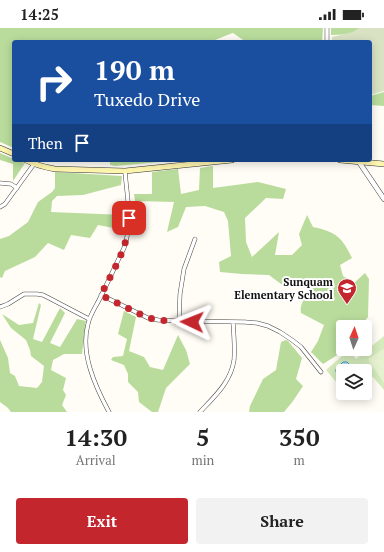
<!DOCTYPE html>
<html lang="en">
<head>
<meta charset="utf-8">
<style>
	body { margin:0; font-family:"PT Serif",serif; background:#f2f2f2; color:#222; height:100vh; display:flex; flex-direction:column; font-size:15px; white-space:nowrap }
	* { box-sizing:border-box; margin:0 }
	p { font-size:13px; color:#767676 }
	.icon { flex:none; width:22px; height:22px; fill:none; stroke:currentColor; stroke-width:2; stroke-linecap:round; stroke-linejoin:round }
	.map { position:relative; height:384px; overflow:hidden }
	.panel { display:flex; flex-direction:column; background:#fff; flex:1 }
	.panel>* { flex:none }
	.top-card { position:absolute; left:12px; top:12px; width:360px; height:122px; border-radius:4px; box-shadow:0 2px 10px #0003; background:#1a4fa0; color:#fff; overflow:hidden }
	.needle { width:26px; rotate:3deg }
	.tools { position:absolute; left:336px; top:292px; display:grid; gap:8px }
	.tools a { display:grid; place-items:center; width:36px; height:36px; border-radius:4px; background:#fff; box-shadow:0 2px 10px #0003; font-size:20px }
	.pin { position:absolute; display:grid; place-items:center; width:34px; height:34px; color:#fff; margin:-17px; border-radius:8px; box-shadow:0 2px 6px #0006 }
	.me { position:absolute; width:44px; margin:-22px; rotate:272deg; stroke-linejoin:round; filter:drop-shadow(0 0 3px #0008) }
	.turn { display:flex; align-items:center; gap:14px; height:84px; padding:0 16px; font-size:18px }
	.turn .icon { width:52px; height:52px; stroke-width:2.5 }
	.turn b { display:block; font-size:28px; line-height:34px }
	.then { display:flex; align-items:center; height:38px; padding:0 16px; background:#0003; gap:8px; font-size:15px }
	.eta { display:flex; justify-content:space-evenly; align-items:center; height:68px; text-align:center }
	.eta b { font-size:24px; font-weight:800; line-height:28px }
	.button { display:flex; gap:8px; margin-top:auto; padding:8px 16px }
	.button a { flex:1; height:46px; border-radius:4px; background:#c4262e; color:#fff; font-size:16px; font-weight:800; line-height:46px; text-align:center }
	.button a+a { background:#f2f2f2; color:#222 }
	.status { display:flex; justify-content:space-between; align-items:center; height:28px; padding:0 20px; background:#fff; direction:ltr }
	.status svg { height:11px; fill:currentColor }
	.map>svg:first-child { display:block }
	.green { fill:#d5ebbd }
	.forest { fill:#b9dc9c }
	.cemetery { fill:#d9e3c4 }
	.pitch { fill:#e6f2cf }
	.water { fill:#b9e0f7; stroke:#3f96cf }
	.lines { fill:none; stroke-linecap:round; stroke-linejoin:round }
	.minor-casing { stroke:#444; stroke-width:4.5 }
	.tertiary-casing { stroke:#444; stroke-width:5.5 }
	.secondary-casing { stroke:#333; stroke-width:6 }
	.minor { stroke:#fff; stroke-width:3.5 }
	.tertiary { stroke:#fff; stroke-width:4.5 }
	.secondary { stroke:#fff6b0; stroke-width:5 }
	.route { stroke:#c4262e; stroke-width:7; stroke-dasharray:0 12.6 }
	.labels { text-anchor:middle; stroke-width:4; stroke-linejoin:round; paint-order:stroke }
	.poi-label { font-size:11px; font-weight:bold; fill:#111; stroke:#fff; text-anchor:end }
</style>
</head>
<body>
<div class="status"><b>14:25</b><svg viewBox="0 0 49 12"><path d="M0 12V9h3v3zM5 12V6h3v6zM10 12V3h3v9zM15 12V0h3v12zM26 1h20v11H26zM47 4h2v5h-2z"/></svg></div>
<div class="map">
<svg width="384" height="384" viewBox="0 0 384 384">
	<rect width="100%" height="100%" fill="#fffdf5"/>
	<!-- green -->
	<path class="green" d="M384 308V362L373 349 365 355V343H343V362L326 342 349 322 356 331Z"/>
	<!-- forest -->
	<path class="forest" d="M0 0H323L322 14H246L233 5 230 6 210 14H14V120L0 114Z
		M331 0H364L354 6 331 7Z
		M384 64V78L370 77V68Z
		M0 125 14 131V132H17L25 135 13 153V136L0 132Z
		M110 132H173L171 133 115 138 110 137Z
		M213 138V160L258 154 286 161 283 171 266 170 245 190 246 214 252 229 279 204 275 227H292L302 217 299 206 307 187 313 199C319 200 326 202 332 205 342 210 347 220 352 230L340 237 343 248 354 255 365 245 369 251 368 289 360 299H343V321H345L342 324 323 336 311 324 318 313 324 297 301 285C299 276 306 269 311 261L299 259H290L281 256 269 247 242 246 220 244 219 234 231 228 228 193 224 184 205 178 186 179 178 199 167 204 174 174 135 173 134 166H152V144L178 141 181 166 199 162 200 140Z
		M55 144 122 148 121 157 83 167 57 168 52 173 51 184 124 187V202L98 197 90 210 71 207 64 222 48 215 35 229 5 243 2 250 0 249V211L9 208 28 194 38 174 52 164 55 160Z
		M39 275 41 277 33 311 42 314 60 280 65 285 50 315 60 319 77 291 86 293 82 326H64L53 332 51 342 66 350 63 362 66 367 62 377 67 384H11L8 380 0 374V312L8 330 10 345 15 348 19 358 37 360 42 354 44 338 31 328 30 322 26 312 11 300 2 286 19 297 33 295Z
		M124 283 136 289 129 323 144 329 150 339 163 342 178 307 186 322 190 336 166 360 158 384H152L139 374 138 364 128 354V346L124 337 111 332 113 329 123 328 127 311 118 306Z
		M286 312 288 313 302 330 296 351 303 358 293 373 284 384H249L250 378 263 351 276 342 281 314Z"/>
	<!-- cemetery -->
	<path class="cemetery" d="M359 0H384V63L370 67V14H332V9L353 4Z"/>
	<!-- pitch -->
	<path class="pitch" d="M383 321H384V355L368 331Z"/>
	<!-- water -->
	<path class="water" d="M343 334H347L356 343H343V354L336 344V341Z"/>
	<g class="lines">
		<defs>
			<path id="minor" d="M327 0V14
				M0 155 11 156 17 160
				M0 179 5 176 34 136
				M101 267 148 290 158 292 179 293 245 294 257 295 268 298 280 304 292 312 301 319 321 344
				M0 279 8 276 24 266H37L43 267 49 270 89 291
				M179 293 180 266 184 241 195 211
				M109 384C95 358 80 325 88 296 90 286 97 277 101 268 109 252 116 236 124 220 133 194 127 170 125 143
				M200 384C214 369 231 354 234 332 235 320 234 307 233 294"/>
			<path id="tertiary" d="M359 134 384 171"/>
			<path id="secondary" d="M0 120 14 126
				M26 132C35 137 44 139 55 141L125 143 232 132
				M340 132 384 136"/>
		</defs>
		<!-- minor casing -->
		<use href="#minor" class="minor-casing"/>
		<!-- tertiary casing -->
		<use href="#tertiary" class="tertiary-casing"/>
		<!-- secondary casing -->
		<use href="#secondary" class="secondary-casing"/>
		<!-- minor -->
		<use href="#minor" class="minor"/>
		<!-- tertiary -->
		<use href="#tertiary" class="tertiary"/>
		<!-- secondary -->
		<use href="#secondary" class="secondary"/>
	</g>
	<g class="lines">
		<!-- route -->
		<path class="route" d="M129 190C129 219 113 242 101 267L148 290 168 293 192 294"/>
	</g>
	<!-- icons -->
	<defs>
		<symbol id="school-pin" viewBox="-11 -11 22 30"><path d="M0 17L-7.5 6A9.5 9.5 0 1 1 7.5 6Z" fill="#c4262e" stroke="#fff"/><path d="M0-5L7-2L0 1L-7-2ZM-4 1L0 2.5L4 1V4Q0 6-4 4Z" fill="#fff"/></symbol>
	</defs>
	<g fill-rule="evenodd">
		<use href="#school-pin" x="336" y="249" width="22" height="30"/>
	</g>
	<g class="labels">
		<!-- poi labels -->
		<g class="poi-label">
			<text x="333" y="258">Sunquam<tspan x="333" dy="13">Elementary School</tspan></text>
		</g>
	</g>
</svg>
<div class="tools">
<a><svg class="needle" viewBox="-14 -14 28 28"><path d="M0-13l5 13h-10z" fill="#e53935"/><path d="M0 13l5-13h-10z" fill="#767676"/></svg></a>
<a><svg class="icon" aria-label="layers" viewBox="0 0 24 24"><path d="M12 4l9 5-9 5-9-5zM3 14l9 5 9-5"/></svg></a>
</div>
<div class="pin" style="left:129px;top:190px;background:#d93025"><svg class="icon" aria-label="arrive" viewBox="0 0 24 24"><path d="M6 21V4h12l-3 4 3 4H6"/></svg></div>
<svg class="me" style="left:192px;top:294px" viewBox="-20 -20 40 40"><path d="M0-17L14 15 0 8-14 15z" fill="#c4262e" stroke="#fff" stroke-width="4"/></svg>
<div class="top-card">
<div class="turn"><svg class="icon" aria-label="right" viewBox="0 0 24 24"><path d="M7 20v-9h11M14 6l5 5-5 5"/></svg><div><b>190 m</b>Tuxedo Drive</div></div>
<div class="then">Then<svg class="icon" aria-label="arrive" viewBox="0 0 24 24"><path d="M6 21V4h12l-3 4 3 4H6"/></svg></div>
</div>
</div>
<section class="panel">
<div class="eta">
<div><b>14:30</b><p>Arrival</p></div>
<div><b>5</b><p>min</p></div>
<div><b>350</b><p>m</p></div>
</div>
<div class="button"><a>Exit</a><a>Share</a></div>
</section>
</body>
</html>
